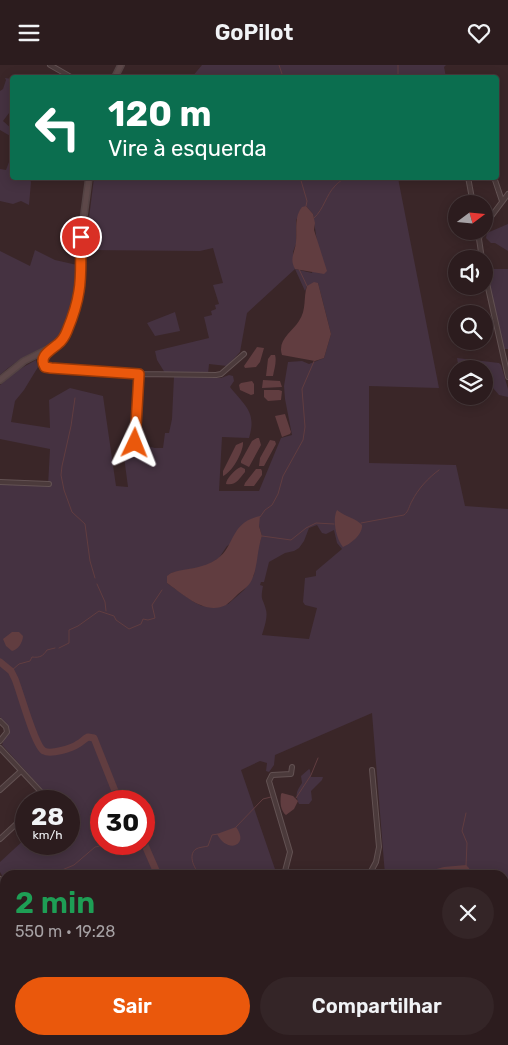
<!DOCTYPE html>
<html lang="pt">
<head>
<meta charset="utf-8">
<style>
	body { margin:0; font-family:Rubik,sans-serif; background:#342527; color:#f1f3f6; height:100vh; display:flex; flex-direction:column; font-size:19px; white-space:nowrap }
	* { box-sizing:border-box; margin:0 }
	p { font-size:16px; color:#a6a1a4 }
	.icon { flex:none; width:28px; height:28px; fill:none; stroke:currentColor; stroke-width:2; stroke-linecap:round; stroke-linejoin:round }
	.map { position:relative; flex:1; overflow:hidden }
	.drawer { position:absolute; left:0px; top:805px; width:509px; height:175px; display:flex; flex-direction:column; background:#2c1c1e; border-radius:15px 15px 0 0; box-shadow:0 2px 12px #0003,0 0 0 1px #483a3c }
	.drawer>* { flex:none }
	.top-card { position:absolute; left:10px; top:10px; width:489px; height:105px; border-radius:5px; box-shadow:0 2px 12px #0003,0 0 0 1px #483a3c; background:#0b6e4f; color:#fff; overflow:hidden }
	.needle { width:32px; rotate:74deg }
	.tools { position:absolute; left:448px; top:130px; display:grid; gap:10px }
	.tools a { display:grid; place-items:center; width:45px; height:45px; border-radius:50%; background:#2c1c1e; box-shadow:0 2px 12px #0003,0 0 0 1px #483a3c; font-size:25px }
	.speed { position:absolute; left:15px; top:725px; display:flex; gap:10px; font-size:25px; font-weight:700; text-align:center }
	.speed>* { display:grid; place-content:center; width:65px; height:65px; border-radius:50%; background:#2c1c1e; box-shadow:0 2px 12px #0003,0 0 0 1px #483a3c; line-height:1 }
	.speed small { font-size:12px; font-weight:400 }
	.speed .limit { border:8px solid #d22; background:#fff; color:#111 }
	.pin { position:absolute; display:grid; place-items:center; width:42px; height:42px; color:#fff; margin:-21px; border:2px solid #fff; border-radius:50%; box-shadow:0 1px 5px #0007 }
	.me { position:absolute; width:55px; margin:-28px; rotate:2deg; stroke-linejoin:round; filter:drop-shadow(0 0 4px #0008) }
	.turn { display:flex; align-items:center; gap:18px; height:105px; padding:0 15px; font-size:22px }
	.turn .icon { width:65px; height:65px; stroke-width:2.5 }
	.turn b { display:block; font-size:35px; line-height:42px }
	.round { display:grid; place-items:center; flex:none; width:52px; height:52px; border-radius:26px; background:#342527 }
	.headline { display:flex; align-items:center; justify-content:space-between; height:85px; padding:0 15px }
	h1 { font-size:30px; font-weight:600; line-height:38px; color:#1e9e55 }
	.cta { display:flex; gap:10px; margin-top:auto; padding:10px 15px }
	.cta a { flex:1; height:58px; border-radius:30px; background:#ea580c; color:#fff; font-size:20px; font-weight:600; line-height:58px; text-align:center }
	.cta a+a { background:#342527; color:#f1f3f6 }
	header { display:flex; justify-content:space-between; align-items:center; height:65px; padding:0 15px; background:#2c1c1e; font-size:22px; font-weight:600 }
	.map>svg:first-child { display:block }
	.green { fill:#453241; fill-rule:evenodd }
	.water { fill:#613d40 }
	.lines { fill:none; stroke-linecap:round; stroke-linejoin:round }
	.stream { stroke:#613d40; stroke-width:1 }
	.river { stroke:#613d40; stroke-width:7 }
	.minor-casing { stroke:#635253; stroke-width:6 }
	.secondary-casing { stroke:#544344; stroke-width:8 }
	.minor { stroke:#4b3a3b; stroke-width:4 }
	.secondary { stroke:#5d4849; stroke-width:5 }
	.route-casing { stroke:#983908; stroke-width:12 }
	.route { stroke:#ea580c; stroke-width:9 }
</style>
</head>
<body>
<header><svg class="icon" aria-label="menu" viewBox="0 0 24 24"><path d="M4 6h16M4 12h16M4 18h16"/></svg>GoPilot<svg class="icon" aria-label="heart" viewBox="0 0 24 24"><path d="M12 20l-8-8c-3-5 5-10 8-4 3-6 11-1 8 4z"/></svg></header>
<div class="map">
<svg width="508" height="980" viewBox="0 0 508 980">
	<rect width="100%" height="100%" fill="#3a2628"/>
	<!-- green -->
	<path class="green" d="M202 0H446L444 2 446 12H192Z
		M5 13 12 14V44L3 56 12 64V72L0 65V26L3 24 6 15Z
		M12 89V112L29 113 31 117 29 140 21 136 13 139 0 136V104L6 105Z
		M94 113H398L439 323 369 321V398L456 400 465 441 508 444V911L504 909V810H385L372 648 275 690 274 700 269 707 266 706 267 698 260 696 241 705 277 810H5V816L0 807V797L26 773V779H69V736H53L2 680C7 665 14 667 0 652V418L48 421 50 384 0 374V320L16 306 36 295 38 302 24 325 15 336 11 357 50 363 49 335 70 323 103 331 116 421 128 422 123 384 137 385 138 379 155 383H163L165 368H169L172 354 174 311 221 313 229 310 233 311 234 316 230 322C245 341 257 347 249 373L222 372 219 426H259L281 373 292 370 285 334 284 321 288 297 302 296 309 299 324 293 331 269 318 218 307 221 305 226 295 204 247 248 240 287 227 301 209 299 208 309 165 308 157 295 155 286 209 273 204 252 212 250 211 246 216 244 215 240 219 239 213 220 223 218 213 183 200 186 85 185ZM306 141 313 149 317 177 312 208 295 204 293 187 296 179V155ZM317 460 322 468 326 469 334 465 337 478 342 484 316 506V511L305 513 303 537 305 540 317 543 309 574 262 570C264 563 268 552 266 545 263 532 260 537 263 521L260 520 261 517H264L269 497 285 488 294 486 299 483 304 476 309 463ZM259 461 262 471 257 484 254 510 244 525 228 539 214 542 202 541 194 537 167 518 171 508 206 501 219 493 227 481ZM101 736H144V779H101Z
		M508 159V186L495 178H491L486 173 487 168Z
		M35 185 55 195 77 200C76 217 71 262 59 274 52 281 40 284 32 288 20 294 10 301 0 310V186L30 201Z
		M486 204H508V284H504Z
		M175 247 180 266 155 271 147 258Z
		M457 293 499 298 501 300 508 324V332L499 330 493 323 484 322V304H459Z
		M309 704 310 705 311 712H323L322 715 311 726 312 735 309 739H299C295 730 296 727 302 718L301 711Z
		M5 829V947L0 933V832Z
		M16 975H75L59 980H18Z
		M102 975H194L196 980H98L97 977Z
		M214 975H250L248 980H218V977H214Z
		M258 975H347L351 978 355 975H378L390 980H257Z"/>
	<!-- water -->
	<path class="water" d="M306 141 313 149 315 158 314 165 327 206 324 209 295 204C289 193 295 188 296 177 297 164 294 152 302 142Z
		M314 217 318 218 331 269 324 293 315 296 282 290C277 275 292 267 299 256 307 244 303 233 307 221Z
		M257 282 264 283 260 297 256 302 245 303 244 301Z
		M271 290H275C277 296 274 305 273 311H266L268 294Z
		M263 315 280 316 282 322 262 323Z
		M252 316 254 319V329L251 330 240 325 239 320 241 318Z
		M279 325 282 326 281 335 268 336 264 332V325Z
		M285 349 291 367 290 369 282 372 275 351Z
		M257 373H259L261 380 249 402 241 398V396L252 376Z
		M270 375 275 376 276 379 264 401H259L260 393Z
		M243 377C244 386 232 408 223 411V406L236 380Z
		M241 402 245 404V407C239 414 236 421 226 419 226 414 235 404 241 402Z
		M256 404H261L262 406V410L254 421H244L245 418Z
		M337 445C345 452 356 453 362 460 363 469 351 479 343 482 336 474 332 454 337 445Z
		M260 451 259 461 262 471C257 485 258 499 253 512 250 521 244 524 238 529 234 533 230 537 226 540 205 551 183 529 167 518V511L171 508C186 503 203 504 217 494 236 481 229 458 260 451Z
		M12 567H19L23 571C23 577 18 585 12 586L6 581 3 574Z
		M282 728 293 731 298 736 294 744 286 750C280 745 280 736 281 729Z
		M236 762C250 781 227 789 217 769Z
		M466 800 469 803 470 807 469 810H426L433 805 444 802Z"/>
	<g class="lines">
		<!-- stream -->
		<path class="stream" d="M279 0 283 12
			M398 12V0
			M300 112 307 136 306 141
			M314 153C324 144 326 130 335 121 338 117 341 117 344 112
			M299 204 307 221
			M75 333 71 361 62 401 61 410 64 425 72 447 85 459 90 496 95 513
			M260 452 265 445 272 440 278 429 283 411 303 375 305 362 302 324 315 294
			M361 458 404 450C409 446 409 441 412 436 418 424 428 413 439 405
			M262 471 291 475 306 463 316 458 334 459
			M97 519 105 537 106 546
			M59 583 69 578V565L78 561 99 546 114 551 116 555 129 564 141 559 143 554 148 555 155 553 152 540 162 525
			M11 606 19 599 30 596 32 592C40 593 43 591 47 585L55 583
			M296 733 311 710 318 693
			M236 762 263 734 271 732
			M466 801 467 778 462 766 466 748
			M50 810 74 800 95 782 110 779
			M201 810C195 806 187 790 196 784 199 782 205 782 208 781L212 770 218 769
			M213 810H216
			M0 851 5 849
			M504 870 508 871"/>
		<!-- river -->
		<path class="river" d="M0 597 11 606 15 614C20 626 35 682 44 686 51 690 72 683 78 679 82 677 84 674 88 672L94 673 119 736
			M144 778 158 810"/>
		<defs>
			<path id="minor" d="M50 0 71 12
				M468 112 473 139
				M494 112 502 136
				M484 161 508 129
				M481 166 479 174 482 194
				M484 205 508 312
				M50 284 42 297 45 302 48 303 139 309 216 310 221 309 244 289
				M135 378 139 309
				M0 417 49 419
				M0 656 6 662 7 667 0 676
				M0 683 42 728 44 732 41 736
				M0 725 21 706
				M0 774 26 750
				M284 810 290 787 269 716 272 710 291 709 292 702
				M369 810 376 797 379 782 372 705
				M0 814 5 822 4 825
				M504 820 508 818
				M70 980 87 975"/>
			<path id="secondary" d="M115 12 121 0
				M0 315 24 296 58 279 66 268 79 229 81 172 89 112"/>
		</defs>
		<!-- minor casing -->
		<use href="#minor" class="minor-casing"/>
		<!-- secondary casing -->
		<use href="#secondary" class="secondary-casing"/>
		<!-- minor -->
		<use href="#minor" class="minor"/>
		<!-- secondary -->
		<use href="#secondary" class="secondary"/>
	</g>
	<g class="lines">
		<defs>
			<path id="route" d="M81 172C80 190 82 208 79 226 77 240 72 254 67 266 65 271 62 276 58 279 51 285 38 291 45 302L51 303 139 309 135 378"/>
		</defs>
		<!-- route casing -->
		<use href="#route" class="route-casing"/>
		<!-- route -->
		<use href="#route" class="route"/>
	</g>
</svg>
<div class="tools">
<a><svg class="needle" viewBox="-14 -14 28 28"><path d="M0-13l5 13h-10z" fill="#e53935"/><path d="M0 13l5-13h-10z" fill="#a6a1a4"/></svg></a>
<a><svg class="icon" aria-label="sound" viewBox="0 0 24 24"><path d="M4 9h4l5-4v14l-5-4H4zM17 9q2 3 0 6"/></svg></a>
<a><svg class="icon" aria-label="search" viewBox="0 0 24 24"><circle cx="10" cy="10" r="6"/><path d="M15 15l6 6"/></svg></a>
<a><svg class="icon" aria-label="layers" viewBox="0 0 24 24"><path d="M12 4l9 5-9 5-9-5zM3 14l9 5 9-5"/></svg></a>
</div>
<div class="speed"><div>28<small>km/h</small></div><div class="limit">30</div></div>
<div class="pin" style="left:81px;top:172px;background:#d93025"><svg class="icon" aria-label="arrive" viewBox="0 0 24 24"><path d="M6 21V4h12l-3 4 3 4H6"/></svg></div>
<svg class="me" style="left:135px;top:378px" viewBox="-20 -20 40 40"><path d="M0-17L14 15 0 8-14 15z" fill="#ea580c" stroke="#fff" stroke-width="4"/></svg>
<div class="top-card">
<div class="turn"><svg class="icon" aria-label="left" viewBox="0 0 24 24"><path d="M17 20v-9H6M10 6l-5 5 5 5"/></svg><div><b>120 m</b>Vire à esquerda</div></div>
</div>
<section class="drawer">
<div class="headline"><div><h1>2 min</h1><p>550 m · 19:28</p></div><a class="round"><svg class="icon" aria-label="close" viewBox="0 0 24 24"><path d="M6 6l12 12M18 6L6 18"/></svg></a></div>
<div class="cta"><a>Sair</a><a>Compartilhar</a></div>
</section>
</div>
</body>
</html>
